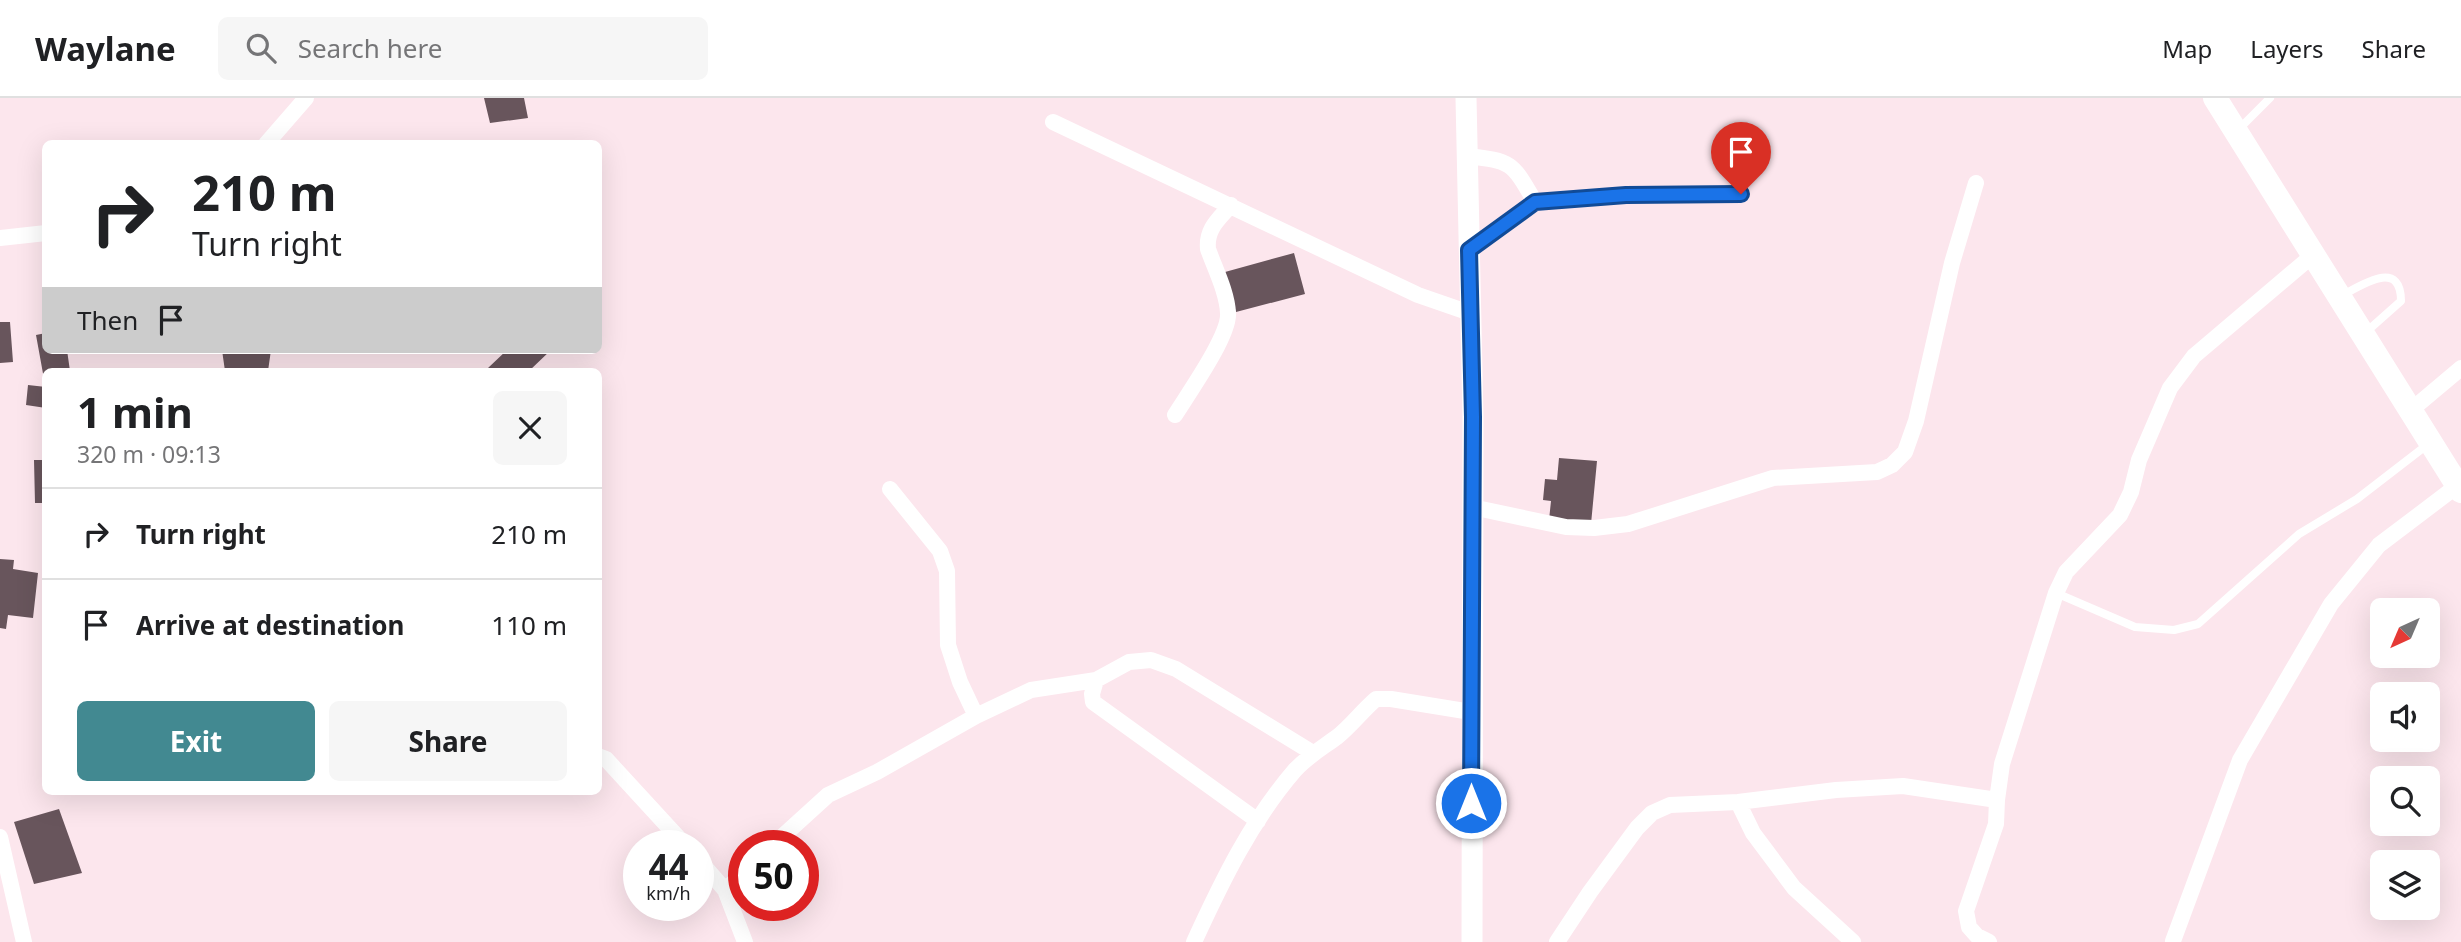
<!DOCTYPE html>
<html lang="en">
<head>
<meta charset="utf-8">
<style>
	body { margin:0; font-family:"Noto Sans",sans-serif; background:#f6f6f6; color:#202124; height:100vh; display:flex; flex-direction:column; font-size:26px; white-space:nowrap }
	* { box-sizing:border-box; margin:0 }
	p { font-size:23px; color:#757577 }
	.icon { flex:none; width:38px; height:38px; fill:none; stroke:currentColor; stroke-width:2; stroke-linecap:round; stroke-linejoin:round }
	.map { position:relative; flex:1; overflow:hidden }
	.sheet { position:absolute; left:42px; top:270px; width:560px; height:427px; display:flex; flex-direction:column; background:#fff; border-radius:10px; box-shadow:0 7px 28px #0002 }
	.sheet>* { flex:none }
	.hud { position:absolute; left:42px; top:42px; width:560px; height:214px; border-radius:10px; box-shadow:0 7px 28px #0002; background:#fff; color:#202124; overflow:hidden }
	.needle { width:46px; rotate:224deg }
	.tools { position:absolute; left:2370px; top:500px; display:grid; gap:14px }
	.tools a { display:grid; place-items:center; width:70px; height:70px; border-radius:10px; background:#fff; box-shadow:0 7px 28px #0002; font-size:35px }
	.speed { position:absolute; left:623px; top:732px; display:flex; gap:14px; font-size:35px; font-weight:700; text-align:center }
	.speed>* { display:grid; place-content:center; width:91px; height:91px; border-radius:50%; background:#fff; box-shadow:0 7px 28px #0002; line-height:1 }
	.speed small { font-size:18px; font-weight:400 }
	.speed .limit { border:10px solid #d22; background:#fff; color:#111 }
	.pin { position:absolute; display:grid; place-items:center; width:60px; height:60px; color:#fff; margin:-72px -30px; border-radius:50% 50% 50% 0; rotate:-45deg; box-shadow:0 0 7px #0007 }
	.pin .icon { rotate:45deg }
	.me { position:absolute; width:77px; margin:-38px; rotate:0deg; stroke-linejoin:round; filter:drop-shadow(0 0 5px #0008) }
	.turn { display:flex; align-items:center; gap:24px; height:147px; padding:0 35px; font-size:32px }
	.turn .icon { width:91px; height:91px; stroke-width:2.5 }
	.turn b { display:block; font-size:49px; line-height:60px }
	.then { display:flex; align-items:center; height:66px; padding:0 35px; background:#0003; gap:14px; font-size:26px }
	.round { display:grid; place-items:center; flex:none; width:74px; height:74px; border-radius:10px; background:#f6f6f6 }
	.headline { display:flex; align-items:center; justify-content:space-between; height:119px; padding:0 35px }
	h1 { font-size:42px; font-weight:700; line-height:52px }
	.cta { display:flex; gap:14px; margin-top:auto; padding:14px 35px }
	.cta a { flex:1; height:80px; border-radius:10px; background:#428991; color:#fff; font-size:28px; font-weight:700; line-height:80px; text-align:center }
	.cta a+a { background:#f6f6f6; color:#202124 }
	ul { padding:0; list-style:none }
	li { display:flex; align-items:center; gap:21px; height:91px; padding:0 35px; border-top:2px solid #e0e0e0 }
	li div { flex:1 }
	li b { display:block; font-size:26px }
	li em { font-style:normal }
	header { display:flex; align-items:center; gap:42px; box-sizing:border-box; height:98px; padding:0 35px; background:#fff; border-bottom:2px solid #e0e0e0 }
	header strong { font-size:33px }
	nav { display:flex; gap:38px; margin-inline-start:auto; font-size:24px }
	.search { width:490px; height:63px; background:#f6f6f6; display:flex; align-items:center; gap:18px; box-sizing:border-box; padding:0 24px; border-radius:10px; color:#757577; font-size:26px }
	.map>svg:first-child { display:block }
	.building { fill:#68555c }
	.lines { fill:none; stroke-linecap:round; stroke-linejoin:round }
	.lane { stroke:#fff; stroke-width:8 }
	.street { stroke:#fff; stroke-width:16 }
	.secondary { stroke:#fff; stroke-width:21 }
	.primary { stroke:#fff; stroke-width:24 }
	.route-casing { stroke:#114b97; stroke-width:18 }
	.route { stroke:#1a73e8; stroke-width:12 }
</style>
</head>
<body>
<header>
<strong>Waylane</strong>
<div class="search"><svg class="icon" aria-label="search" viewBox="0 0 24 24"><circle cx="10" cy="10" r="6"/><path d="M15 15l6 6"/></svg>Search here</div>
<nav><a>Map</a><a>Layers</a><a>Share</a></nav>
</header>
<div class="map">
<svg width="2461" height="844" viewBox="0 0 2461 844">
	<rect width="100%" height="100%" fill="#fce6ed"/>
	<!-- building -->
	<path class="building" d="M484 0H524L528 20 490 25Z
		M1294 155 1305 196 1236 214 1225 174Z
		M0 224H10L13 264 0 265Z
		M46 235V252H67L70 273H46L44 281 36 237Z
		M222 252H271L268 273H225Z
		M507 252H551L529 273H491L488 270Z
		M28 287 46 289V310L26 307Z
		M1559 360 1597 363 1591 426 1549 422 1551 403 1543 402 1545 381 1557 382Z
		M34 362H46V405H35Z
		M0 461 14 462 13 471 38 475 33 520 8 517 6 531 0 530Z
		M59 711 82 775 34 786 14 724Z"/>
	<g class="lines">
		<!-- lane -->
		<path class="lane" d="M2238 32 2270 0
			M2343 197C2363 186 2401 161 2401 203L2365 235
			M2056 495 2135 529 2174 532 2198 526 2299 436 2357 401 2427 347"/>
		<!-- street -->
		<path class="street" d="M1053 24 1418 197 1470 215
			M266 46 306 0
			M1467 58C1512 63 1512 64 1535 104
			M0 140 46 135
			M1469 152 1535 104 1626 97 1741 96
			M2410 313 2461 270
			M1175 317C1188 296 1230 237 1228 215 1227 194 1215 171 1208 151 1206 131 1218 122 1231 107
			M890 391 940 453 947 473 948 547 960 584 976 618
			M1472 409 1566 429 1594 430 1628 426 1773 380 1877 374 1892 367 1905 354 1916 323 1952 165 1976 85
			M1096 582 1092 596 1093 604 1258 723
			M598 658 606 661 685 747
			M1738 704 1753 735 1794 790 1853 844
			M0 739 24 844
			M773 747 828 697 877 674 976 618 1031 592 1096 582 1129 564 1151 562 1176 571 1313 655
			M698 761 725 792 745 844
			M725 792 744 775
			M2173 843 2240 662 2331 506 2379 447 2457 388
			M1194 844C1222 783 1251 723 1295 672 1308 658 1322 650 1337 639 1351 628 1362 613 1376 601H1391L1471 614
			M1557 844 1590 794 1637 730 1652 715 1670 707 1738 704 1836 692 1903 688 1997 702
			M1989 844 1977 838 1969 829 1966 813 1996 726 1997 702 2002 666 2056 495 2066 474 2120 417 2131 394 2139 362 2170 290 2194 258 2312 158"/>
		<!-- secondary -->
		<path class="secondary" d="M1466 0 1473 319 1472 844"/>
		<!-- primary -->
		<path class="primary" d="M2215 0 2461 393"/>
	</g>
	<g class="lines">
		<defs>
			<path id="route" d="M1471 705 1473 319 1469 152 1535 104 1626 97 1741 96"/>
		</defs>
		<!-- route casing -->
		<use href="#route" class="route-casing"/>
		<!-- route -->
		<use href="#route" class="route"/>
	</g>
</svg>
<div class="tools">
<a><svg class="needle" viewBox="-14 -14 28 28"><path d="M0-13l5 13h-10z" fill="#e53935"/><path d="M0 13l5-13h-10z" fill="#757577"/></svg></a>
<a><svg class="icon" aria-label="sound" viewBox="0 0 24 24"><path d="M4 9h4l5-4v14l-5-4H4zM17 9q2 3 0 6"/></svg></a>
<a><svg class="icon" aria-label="search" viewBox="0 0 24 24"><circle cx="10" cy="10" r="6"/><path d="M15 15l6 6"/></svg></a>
<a><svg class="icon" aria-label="layers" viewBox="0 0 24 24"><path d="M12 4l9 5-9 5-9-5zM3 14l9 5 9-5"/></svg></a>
</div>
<div class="speed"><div>44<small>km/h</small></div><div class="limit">50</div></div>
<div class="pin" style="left:1741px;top:96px;background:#d93025"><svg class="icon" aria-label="arrive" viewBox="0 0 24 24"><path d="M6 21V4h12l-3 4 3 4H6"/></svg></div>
<svg class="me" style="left:1471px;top:705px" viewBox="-20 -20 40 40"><circle r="17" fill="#1a73e8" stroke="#fff" stroke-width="3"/><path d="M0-11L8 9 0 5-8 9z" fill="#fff"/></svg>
<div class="hud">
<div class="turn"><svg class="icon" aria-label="right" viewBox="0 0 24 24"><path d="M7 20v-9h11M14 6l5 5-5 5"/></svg><div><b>210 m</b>Turn right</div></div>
<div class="then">Then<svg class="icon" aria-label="arrive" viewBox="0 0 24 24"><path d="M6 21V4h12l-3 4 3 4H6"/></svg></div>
</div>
<section class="sheet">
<div class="headline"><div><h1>1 min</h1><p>320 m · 09:13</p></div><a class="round"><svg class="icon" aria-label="close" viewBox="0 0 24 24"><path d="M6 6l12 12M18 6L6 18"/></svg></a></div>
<ul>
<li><svg class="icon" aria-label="right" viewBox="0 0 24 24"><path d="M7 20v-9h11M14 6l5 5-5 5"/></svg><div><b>Turn right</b></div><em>210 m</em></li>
<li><svg class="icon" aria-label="arrive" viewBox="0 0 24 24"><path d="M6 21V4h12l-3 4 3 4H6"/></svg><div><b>Arrive at destination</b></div><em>110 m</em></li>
</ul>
<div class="cta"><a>Exit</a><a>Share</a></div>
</section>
</div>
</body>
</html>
